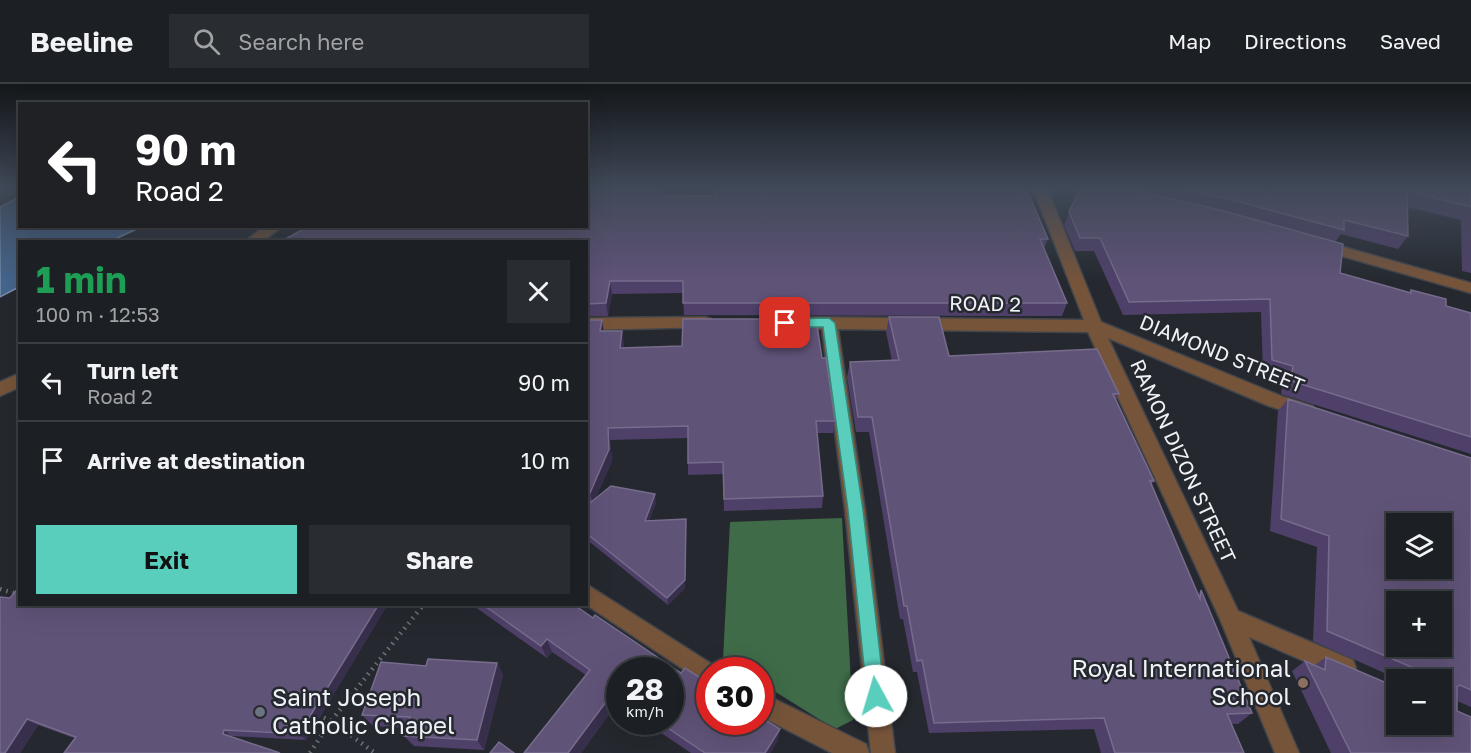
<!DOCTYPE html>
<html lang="en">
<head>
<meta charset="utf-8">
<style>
	body { margin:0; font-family:"Golos Text",sans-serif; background:#292c30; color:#f1f3f6; height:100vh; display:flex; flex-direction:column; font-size:22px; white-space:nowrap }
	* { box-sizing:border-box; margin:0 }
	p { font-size:20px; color:#a0a2a6 }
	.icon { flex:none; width:33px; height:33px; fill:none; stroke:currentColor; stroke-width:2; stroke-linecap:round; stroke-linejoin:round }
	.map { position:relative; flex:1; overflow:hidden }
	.panel { position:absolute; left:18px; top:156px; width:570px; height:366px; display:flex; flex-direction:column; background:#1c1f23; border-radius:0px; box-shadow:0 6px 24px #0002,0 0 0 2px #3a3d41 }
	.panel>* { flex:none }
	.guide { position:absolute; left:18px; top:18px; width:570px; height:126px; border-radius:0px; box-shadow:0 6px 24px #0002,0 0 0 2px #3a3d41; background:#202124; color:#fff; overflow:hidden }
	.controls { position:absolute; left:1386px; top:429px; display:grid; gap:12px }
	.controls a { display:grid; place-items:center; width:66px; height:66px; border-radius:0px; background:#1c1f23; box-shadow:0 6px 24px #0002,0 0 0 2px #3a3d41; font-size:30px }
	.speed { position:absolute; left:606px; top:573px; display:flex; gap:12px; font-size:30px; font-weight:700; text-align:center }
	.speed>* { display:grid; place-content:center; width:78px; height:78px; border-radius:50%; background:#1c1f23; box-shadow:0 6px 24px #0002,0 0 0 2px #3a3d41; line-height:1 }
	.speed small { font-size:15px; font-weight:400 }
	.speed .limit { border:9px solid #d22; background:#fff; color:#111 }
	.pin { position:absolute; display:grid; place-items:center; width:51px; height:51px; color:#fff; margin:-26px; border-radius:12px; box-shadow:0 3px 9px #0006 }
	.me { position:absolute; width:66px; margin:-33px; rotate:354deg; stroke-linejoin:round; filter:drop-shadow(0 0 4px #0008) }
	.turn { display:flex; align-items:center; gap:21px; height:126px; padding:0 18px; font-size:27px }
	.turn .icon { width:78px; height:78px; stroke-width:2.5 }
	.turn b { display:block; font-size:42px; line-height:51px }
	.round { display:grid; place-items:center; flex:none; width:63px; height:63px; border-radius:0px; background:#292c30 }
	.summary { display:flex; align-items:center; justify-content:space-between; height:102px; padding:0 18px }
	h1 { font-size:36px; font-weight:700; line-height:45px; color:#1e9e55 }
	.button { display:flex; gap:12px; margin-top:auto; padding:12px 18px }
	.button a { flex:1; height:69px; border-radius:0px; background:#5acebc; color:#111; font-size:24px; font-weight:700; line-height:69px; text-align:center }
	.button a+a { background:#292c30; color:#f1f3f6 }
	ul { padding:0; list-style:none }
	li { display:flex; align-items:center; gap:18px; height:78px; padding:0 18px; border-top:2px solid #3a3d41 }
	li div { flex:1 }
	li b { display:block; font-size:22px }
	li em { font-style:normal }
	header { display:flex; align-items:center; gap:36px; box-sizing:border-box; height:84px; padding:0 30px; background:#1c1f23; border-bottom:2px solid #3a3d41 }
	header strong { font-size:28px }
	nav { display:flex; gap:33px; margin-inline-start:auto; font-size:21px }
	.search { width:420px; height:54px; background:#292c30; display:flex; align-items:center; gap:15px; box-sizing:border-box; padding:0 21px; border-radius:0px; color:#a0a2a6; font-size:22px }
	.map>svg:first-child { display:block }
	.forest { fill:#3f6b48 }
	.water { fill:#46668e; stroke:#7990ad; stroke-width:1.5 }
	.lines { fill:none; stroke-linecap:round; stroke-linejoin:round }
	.minor-casing { stroke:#41454b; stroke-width:3 }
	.path { stroke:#6f7378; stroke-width:4.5; stroke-dasharray:1.5 5; stroke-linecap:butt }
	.minor { fill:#76543a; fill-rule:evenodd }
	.wall { fill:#4f4069 }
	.shaded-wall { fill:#372f4b }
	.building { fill:#605378; stroke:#776c8c; stroke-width:1.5; fill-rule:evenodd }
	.route { fill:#5acebc; stroke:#3a867a; stroke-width:1.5 }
	.education-dot { fill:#8d6e63; stroke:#25292f; stroke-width:2 }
	.worship-dot { fill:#6b7280; stroke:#25292f; stroke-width:2 }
	.labels { text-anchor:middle; stroke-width:5; stroke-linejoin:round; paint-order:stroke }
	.street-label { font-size:20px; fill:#eff2f6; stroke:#25292f }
	.near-poi-label { font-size:24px; fill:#eff2f6; stroke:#25292f; text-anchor:end }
</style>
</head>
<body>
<header>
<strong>Beeline</strong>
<div class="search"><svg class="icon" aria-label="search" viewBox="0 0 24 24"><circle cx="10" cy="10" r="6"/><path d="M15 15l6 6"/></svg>Search here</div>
<nav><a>Map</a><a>Directions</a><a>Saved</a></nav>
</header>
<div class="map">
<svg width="1471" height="669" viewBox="0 0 1471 669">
	<rect width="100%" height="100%" fill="#25292f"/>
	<!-- forest -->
	<path class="forest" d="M842 434 853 636 835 645 761 599 760 586H740L723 576 730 438Z"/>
	<!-- water -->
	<path class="water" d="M19 113 20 142 141 143 111 157 20 158 19 203 0 213V123Z"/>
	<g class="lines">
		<defs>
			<path id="minor" d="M1033 104H1047L1101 238 1281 312 1313 322 1316 327 1313 332 1307 334 1269 322 1108 254 1238 527 1353 576 1356 584 1353 592 1345 595 1249 553 1299 669H1275L1220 535 1088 248 838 245 865 426 895 669H871L845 426 822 245 787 243 785 239 787 235 793 233 1084 236Z
				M265 142H283L262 158H244Z
				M1319 156 1471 199V209L1314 164 1312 161Z
				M705 233 711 235 713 239 711 243 586 246V234Z
				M20 289V303L0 312V298Z
				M586 500 718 584 719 586H710V603L585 520Z
				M760 608 866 660 869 669H832L760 632Z"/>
		</defs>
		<!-- minor casing -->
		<use href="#minor" class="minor-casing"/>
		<!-- path -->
		<path class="path" d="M0 505 20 511
			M318 631 331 637 375 669
			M310 669 331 637 424 520"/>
		<!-- minor -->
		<use href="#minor" class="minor"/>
	</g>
	<!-- wall -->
	<path class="wall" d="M663 104 662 111 1048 155 1044 164 1067 219 1062 232 684 231 683 209 612 210 608 232H586V158Z
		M1080 104H1471V189L1462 187 1461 136 1407 123 1408 152 1398 165 1341 150 1335 158 1340 189 1409 209 1411 206 1446 222 1471 229V370L1281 310 1283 295 1263 288 1261 228 1123 231 1094 167H1075L1064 141Z
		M889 233 949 272 1119 310 1116 316 1154 397 1151 401 1198 510 1201 506 1252 629 1238 640H1231L1244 669H1101L1094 645 929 649 917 588H913L903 535H900L869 348H856L847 293 850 278 892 277 886 248Z
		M586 236 624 259 623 264 822 274 835 337 833 349H817L823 412 822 424 724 427 723 390 688 391V354L610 356 612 377 595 415 656 419 649 437 686 444 685 504 668 521 586 455V422L590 419 586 418Z
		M1288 315 1471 374V623L1457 617V627L1471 669H1331L1292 587 1305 577 1315 581 1326 573 1396 640 1442 596H1400L1313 557 1317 463 1270 447 1278 327Z
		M10 514 20 520H388L306 656 231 652V653L74 654 38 641 20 669H0Z
		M471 520H573L778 656 770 669H691L645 638H670L620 586V620L618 618 581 669H524L586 591 552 568 547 574Z
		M497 579 503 591 484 666 414 662 404 652 406 644 373 642 362 631 426 582Z"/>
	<!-- shaded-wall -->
	<path class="shaded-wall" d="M661 104H663L661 123 660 111Z
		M610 197 612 210 608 232 606 219Z
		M602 236 604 248 600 247Z
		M622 247 624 259 622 276 620 264Z
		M608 344 610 356 612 377 593 420 590 409Z
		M655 410 656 419 646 445 645 437Z
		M686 435 685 504 668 521 667 514Z
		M379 520H388L306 656 299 650Z
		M547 555 552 568 547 574 541 562Z
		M497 579 503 591 484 666 477 656Z
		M614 607 618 618 581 669H568Z
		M27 635 38 641 20 669H5Z
		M780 645 778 656 770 669H765Z
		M224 646 231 652V656L223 650Z"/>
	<!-- building -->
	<path class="building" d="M586 104H661L660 111 715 112V104H1026L1048 155H1040L1067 219H683V197H610L606 219 586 220V158H280L309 142H586Z
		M1080 104H1124L1220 126 1343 160 1340 189 1411 209V206L1446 215V222L1471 229V353L1291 297 1293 282 1272 276 1270 215 1129 218 1100 154H1080L1069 128Z
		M1179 104H1471V123L1407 107 1408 152 1344 136V146L1225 114Z
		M889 233H939L949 272 1097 265 1119 310H1113L1154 397H1150L1200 515 1201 506 1252 629 1227 630 1244 669H1115L1104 634 934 639 922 576 917 577 907 522H904L872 333H858L850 278 899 276Z
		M683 235H816L822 274H826L835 337H816L823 412 724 415 723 378 688 379V342L608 344 609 365 590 409 586 407V236H602L600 247H622L620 264 682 262Z
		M1288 315 1471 374V606L1460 601 1457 603V627L1471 633V669H1351L1305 577 1325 586 1326 573 1396 603V640H1442V596H1415L1416 585 1327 547 1329 452 1281 435ZM1396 440H1442V484H1396ZM1396 518H1442V562H1396Z
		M611 402 655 410 645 437 686 435 685 496 667 514 586 449V422Z
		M20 502V520H379L299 650 224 646 223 650 280 669H64L76 653 27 635 5 669H0V513L10 514Z
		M482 520H573L593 534 595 531 681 589 685 584 710 600V638H760V633L780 645 765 669H705L659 638H670V586H620V611L614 607 568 669H524L590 586 547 555 541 562Z
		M428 575 497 579 477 656 404 652 410 633 362 631 381 578 426 582Z
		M499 658 514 669H490Z"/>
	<!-- sky -->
	<linearGradient id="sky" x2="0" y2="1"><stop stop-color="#14171a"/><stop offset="0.53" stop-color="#404958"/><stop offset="1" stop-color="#404958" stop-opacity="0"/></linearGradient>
	<rect width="1471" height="197" fill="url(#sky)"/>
	<!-- route -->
	<path class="route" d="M829 234 835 239 863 426 885 612 882 619 876 621 870 619 867 612 848 426 823 243H785L779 239 785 235Z"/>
	<!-- markers -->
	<circle class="education-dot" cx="1303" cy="599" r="6"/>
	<circle class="worship-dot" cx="260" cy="628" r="6"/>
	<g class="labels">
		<!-- street labels -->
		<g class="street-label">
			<text transform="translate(985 220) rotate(1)" y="7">ROAD 2</text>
			<text transform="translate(1222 270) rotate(22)" y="7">DIAMOND STREET</text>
			<text transform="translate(1183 377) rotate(65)" y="7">RAMON DIZON STREET</text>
		</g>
		<!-- near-poi labels -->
		<g class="near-poi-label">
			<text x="1291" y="593">Royal International<tspan x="1291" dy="28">School</tspan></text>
			<text x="272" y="622" text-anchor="start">Saint Joseph<tspan x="272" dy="28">Catholic Chapel</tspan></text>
		</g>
	</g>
</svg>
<div class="controls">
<a><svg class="icon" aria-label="layers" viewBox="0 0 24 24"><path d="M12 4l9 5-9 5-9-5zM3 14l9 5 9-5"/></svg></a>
<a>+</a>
<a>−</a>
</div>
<div class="speed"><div>28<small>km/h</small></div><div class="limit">30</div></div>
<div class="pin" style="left:785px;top:239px;background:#d93025"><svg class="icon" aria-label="arrive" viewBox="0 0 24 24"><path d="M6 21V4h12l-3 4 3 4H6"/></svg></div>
<svg class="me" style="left:876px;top:612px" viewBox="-20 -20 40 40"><circle r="19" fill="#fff"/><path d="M0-13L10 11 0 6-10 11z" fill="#5acebc"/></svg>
<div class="guide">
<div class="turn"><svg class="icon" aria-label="left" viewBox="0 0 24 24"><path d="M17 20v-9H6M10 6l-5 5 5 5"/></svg><div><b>90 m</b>Road 2</div></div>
</div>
<section class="panel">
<div class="summary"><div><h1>1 min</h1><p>100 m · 12:53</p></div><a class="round"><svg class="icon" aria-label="close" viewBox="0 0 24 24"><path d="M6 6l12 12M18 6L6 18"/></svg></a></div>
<ul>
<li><svg class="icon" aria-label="left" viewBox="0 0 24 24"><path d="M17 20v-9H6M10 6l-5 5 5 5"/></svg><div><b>Turn left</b><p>Road 2</p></div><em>90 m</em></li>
<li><svg class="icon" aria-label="arrive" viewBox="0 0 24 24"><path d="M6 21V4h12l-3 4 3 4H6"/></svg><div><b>Arrive at destination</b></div><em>10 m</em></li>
</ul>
<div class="button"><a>Exit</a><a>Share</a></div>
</section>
</div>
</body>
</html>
